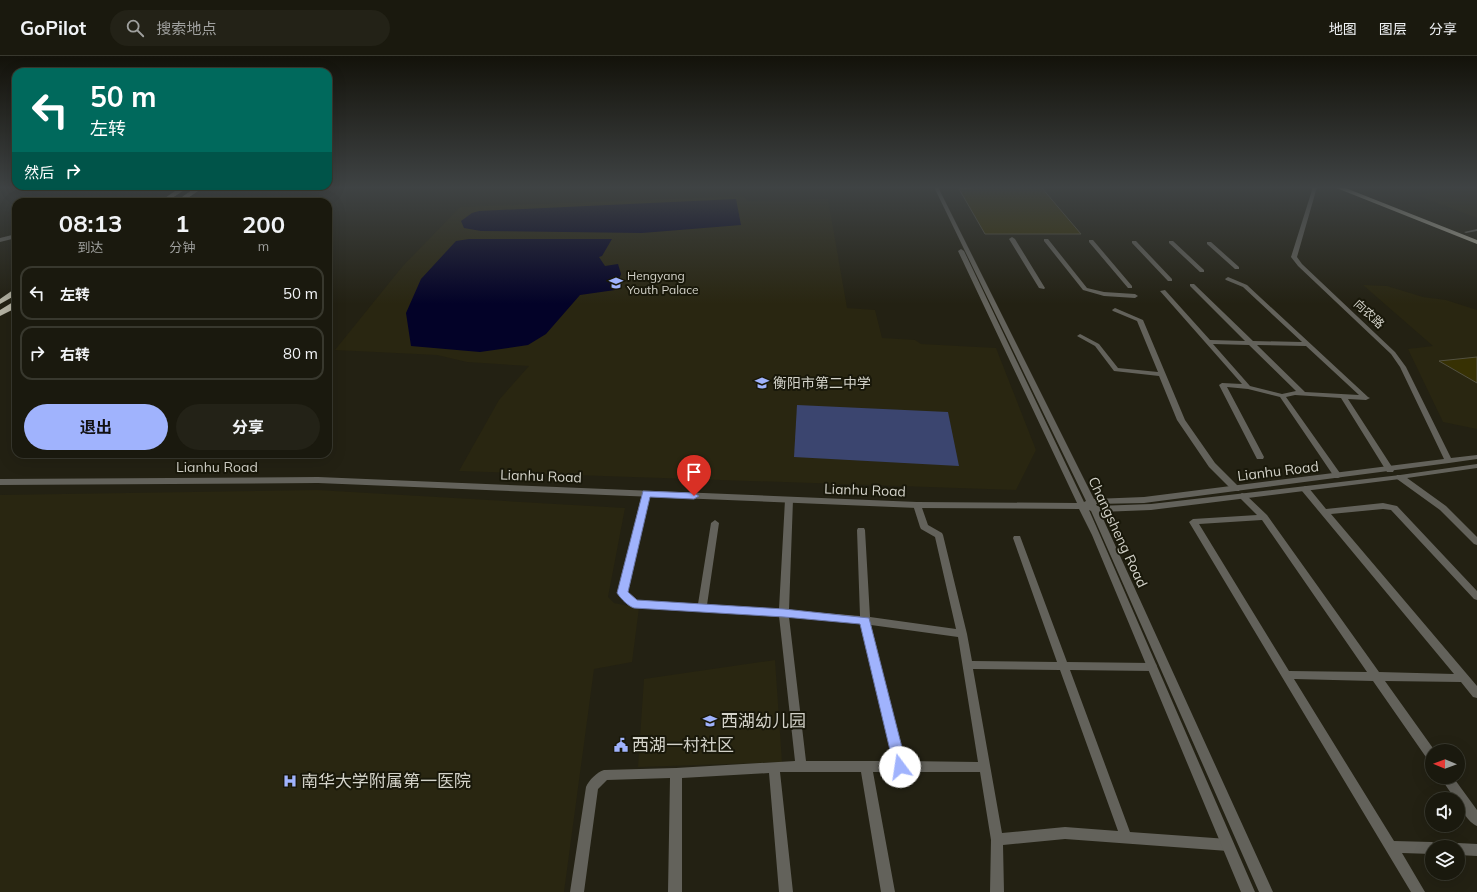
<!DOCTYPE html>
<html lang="zh">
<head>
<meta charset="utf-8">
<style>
	body { margin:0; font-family:Mulish,"Noto Sans SC",sans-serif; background:#232217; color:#f1f3f6; height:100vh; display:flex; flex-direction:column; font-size:15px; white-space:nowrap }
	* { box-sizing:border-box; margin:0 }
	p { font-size:13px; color:#9fa09e }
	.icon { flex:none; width:22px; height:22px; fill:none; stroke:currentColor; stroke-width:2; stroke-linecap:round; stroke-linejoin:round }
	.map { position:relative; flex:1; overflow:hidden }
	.panel { position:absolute; left:12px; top:142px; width:320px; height:260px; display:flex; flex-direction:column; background:#1a190e; border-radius:12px; box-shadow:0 4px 16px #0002,0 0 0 1px #38382e }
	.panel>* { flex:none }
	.banner { position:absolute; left:12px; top:12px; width:320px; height:122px; border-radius:12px; box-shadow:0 4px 16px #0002,0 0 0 1px #38382e; background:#00695c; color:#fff; overflow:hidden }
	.needle { width:26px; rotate:271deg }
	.fabs { position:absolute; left:1425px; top:688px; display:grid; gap:8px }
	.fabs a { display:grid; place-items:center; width:40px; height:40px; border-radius:50%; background:#1a190e; box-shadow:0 4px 16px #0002,0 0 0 1px #38382e; font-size:20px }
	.pin { position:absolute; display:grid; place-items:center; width:34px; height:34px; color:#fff; margin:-41px -17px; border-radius:50% 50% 50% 0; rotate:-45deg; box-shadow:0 0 4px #0007 }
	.pin .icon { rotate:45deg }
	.me { position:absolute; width:44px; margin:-22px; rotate:346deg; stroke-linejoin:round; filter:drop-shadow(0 0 3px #0008) }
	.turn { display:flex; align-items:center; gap:14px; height:84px; padding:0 12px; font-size:18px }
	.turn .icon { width:52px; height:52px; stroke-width:2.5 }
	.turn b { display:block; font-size:28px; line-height:34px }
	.then { display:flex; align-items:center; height:38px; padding:0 12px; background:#0003; gap:8px; font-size:15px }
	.eta { display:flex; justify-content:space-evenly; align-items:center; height:68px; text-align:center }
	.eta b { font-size:24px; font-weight:700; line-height:28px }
	.cta { display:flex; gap:8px; margin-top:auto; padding:8px 12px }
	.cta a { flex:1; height:46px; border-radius:24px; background:#a0b3fd; color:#111; font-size:16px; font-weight:700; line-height:46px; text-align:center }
	.cta a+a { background:#232217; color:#f1f3f6 }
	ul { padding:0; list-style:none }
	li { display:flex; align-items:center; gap:12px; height:54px; margin:0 8px 6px; padding:0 4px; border:2px solid #38382e; border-radius:12px }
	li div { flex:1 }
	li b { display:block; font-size:15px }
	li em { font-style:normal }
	header { display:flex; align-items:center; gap:24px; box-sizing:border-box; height:56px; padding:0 20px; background:#1a190e; border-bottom:1px solid #38382e }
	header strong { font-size:19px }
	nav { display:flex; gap:22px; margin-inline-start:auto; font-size:14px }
	.search { width:280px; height:36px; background:#232217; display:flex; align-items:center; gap:10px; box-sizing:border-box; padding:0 14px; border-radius:22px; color:#9fa09e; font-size:15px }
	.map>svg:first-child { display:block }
	.built { fill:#292611 }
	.green { fill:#3b456f }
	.water { fill:#030228 }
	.building { fill:#373103; stroke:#535141 }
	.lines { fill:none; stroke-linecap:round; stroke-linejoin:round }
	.minor { fill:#63625b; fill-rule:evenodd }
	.tertiary { fill:#63625b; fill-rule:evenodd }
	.trunk { fill:#b4b2a2; fill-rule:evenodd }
	.route { fill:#a0b3fd; stroke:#6874a4 }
	.labels { text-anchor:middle; stroke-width:4; stroke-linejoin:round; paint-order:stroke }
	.far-poi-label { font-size:12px; fill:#d3d2c9; stroke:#19180a; text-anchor:start }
	.far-street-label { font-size:12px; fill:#d3d2c9; stroke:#19180a }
	.poi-label { font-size:14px; fill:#d3d2c9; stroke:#19180a; text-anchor:start }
	.street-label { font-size:14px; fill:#d3d2c9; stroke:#19180a }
	.near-poi-label { font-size:17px; fill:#d3d2c9; stroke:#19180a; text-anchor:start }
</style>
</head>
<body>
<header>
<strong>GoPilot</strong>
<div class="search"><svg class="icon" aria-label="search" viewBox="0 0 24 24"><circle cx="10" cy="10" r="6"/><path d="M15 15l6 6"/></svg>搜索地点</div>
<nav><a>地图</a><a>图层</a><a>分享</a></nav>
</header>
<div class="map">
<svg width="1477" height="836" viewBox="0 0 1477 836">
	<rect width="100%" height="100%" fill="#232113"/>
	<!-- built -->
	<path class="built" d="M1458 131H1477V162L1416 139 1457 133 1455 132Z
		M744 140 747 145 828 143 847 252 875 254 882 282 915 284 921 288 996 292 1036 394 1016 434 459 415 499 344 529 310 467 306 437 299 335 294 402 211 460 151Z
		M1363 229 1387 230 1423 241 1446 244 1477 254V373L1443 366 1408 293 1433 290Z
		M317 434 625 452 608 541 614 547 639 552 632 606 594 613 564 836H0V439Z
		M775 604 782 706 638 711 644 623Z"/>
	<!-- green -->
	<path class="green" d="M797 349 948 356 959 410 794 401Z"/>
	<!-- water -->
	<path class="water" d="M736 143 741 169 642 177 481 175 464 172 461 165 472 157 479 155Z
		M469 183H612L602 200 599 201 605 210 618 208 621 218 615 234 580 239 546 278 528 289 480 296 411 290 406 257 421 223 456 185Z"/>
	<!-- building -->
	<path class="building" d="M983 131H1041L1081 178H985L959 133Z
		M1477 301V327L1439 305Z"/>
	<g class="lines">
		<!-- minor -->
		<path class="minor" d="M1477 173V175L1466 177 1464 176Z
			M16 178V182L0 186V182Z
			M1012 181 1015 183 1045 232 1044 233 1039 232 1009 183Z
			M1044 183H1048L1087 232 1104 236 1135 238 1138 240 1135 242 1104 240 1083 234 1044 185Z
			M1089 184H1093L1132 230V232H1128L1089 186Z
			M1132 185H1136L1172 223V225H1168L1132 187Z
			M1169 185H1173L1204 214V216H1200L1169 187Z
			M1207 186H1211L1239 211V213H1235L1207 188Z
			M1228 221 1247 229 1368 341 1370 342 1366 344 1348 343 1394 414 1393 416H1387L1341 342 1295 339 1286 341 1342 420 1338 422H1335L1280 341 1248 333 1227 331 1264 401 1263 403H1257L1219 329 1222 327 1242 328 1160 235 1165 234 1210 284 1245 285 1190 230V228H1194L1253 285 1302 286 1243 231 1226 224 1225 223ZM1213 288 1249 289 1296 335 1282 338 1250 330ZM1257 289 1306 290 1359 339 1305 336Z
			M1115 252 1143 264 1185 364 1215 407 1239 431 1240 433 1239 435H1233L1209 411 1177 364 1159 320 1114 315 1095 290 1077 280 1080 278 1082 279 1099 288 1118 312 1158 316 1137 265 1113 255 1112 254Z
			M1397 419H1403L1446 450 1477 481V489L1474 488 1440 454 1397 423 1396 421Z
			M1305 430 1308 431 1326 453 1383 447 1397 450 1477 535V544L1474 543 1391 454 1383 453 1331 458 1477 630V642L1473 641 1461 626 1385 625 1435 695H1432V705L1428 704 1373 625 1294 623 1394 785 1432 786 1436 788 1438 791H1432V798L1402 797 1425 836H1411L1189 466 1193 463 1257 459 1238 440 1242 437 1245 438 1267 459 1379 616 1454 618 1302 435 1301 433ZM1262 464 1367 616 1289 615 1199 468Z
			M646 435 650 438 628 536 636 545 698 548 711 467 715 464 719 467 707 549 779 553 785 444 789 441 793 444 789 554 860 560 857 474 858 472H864L865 474 870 561 956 573 935 481 921 473 920 471 913 449 917 446 921 449 928 469 942 477 943 479 967 578 972 605 1057 606 1013 482 1014 480H1020L1067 606 1152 607 1156 608 1157 611 1156 614 1152 615 1070 614 1130 776 1228 783 1232 785 1234 789 1232 793 1228 795 1065 783 1003 789 1004 836H990L991 784 980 716H873L895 836H881L861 716H780L793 836H779L769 717 682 722V836H668L670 722 607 724 598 733 584 836H570L586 731C589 724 597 716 604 714L676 712 795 705 779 560 634 552 631 551 618 537 642 438ZM789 561 861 567 893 705H806ZM871 569 958 581 978 706 904 705ZM973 613 1060 614 1118 775 1065 771 1002 777Z
			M1440 721H1453L1477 754V770C1469 767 1458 751 1458 743H1455Z
			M1458 787 1477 788V800L1458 799V791H1453L1454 789Z"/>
		<!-- tertiary -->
		<path class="tertiary" d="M934 131H938L1094 443 1144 441 1444 403 1400 311 1391 298 1298 210 1291 201 1313 131H1317L1297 201 1302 208 1395 296 1406 311 1451 402 1477 399V403L1449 407 1144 447 1096 448 1097 450 1151 448 1400 419 1477 408V412L1400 423 1151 454 1100 456 1273 836H1259L1091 455 1089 454 1100 479 1255 836H1241L1092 479 1079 453 917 452 318 427 0 429V423L318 421 917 446 1077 447 958 195 961 193 964 195 1084 446 1086 445Z"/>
		<!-- trunk -->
		<path class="trunk" d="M181 131H189L166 146H159Z
			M196 131H204L182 146H175Z
			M1334 131H1343L1477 184V188Z
			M13 234H16V239L0 248V243Z
			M13 246H16V252L0 260V254Z"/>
	</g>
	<!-- sky -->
	<linearGradient id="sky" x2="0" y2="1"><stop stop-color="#13120a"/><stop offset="0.53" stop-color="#3f4344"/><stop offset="1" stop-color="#3f4344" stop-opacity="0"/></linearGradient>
	<rect width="1477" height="248" fill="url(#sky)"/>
	<!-- route -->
	<path class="route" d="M643 435 694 437 699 440 694 443 650 441 628 536 637 544 784 553 869 562 907 711 905 715 900 717 896 715 894 711 860 568 784 561 634 552C628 550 621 543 617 537Z"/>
	<!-- icons -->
	<defs>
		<symbol id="school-bare" viewBox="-9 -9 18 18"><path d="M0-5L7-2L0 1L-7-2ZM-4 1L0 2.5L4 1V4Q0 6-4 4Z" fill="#a0b3fd" stroke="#19180a" stroke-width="2.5" paint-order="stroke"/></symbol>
		<symbol id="civic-bare" viewBox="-9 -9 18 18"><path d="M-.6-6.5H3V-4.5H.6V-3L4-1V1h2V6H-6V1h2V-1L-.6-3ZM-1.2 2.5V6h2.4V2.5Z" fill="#a0b3fd" stroke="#19180a" stroke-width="2.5" paint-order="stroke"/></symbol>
		<symbol id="hospital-bare" viewBox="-9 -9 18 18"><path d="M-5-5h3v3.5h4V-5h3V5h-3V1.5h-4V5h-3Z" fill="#a0b3fd" stroke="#19180a" stroke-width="2.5" paint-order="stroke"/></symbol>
	</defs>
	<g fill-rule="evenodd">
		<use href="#school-bare" x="606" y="217" width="20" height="20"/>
		<use href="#school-bare" x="752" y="317" width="20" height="20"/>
		<use href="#school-bare" x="700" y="655" width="20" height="20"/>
		<use href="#civic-bare" x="611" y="679" width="20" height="20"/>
		<use href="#hospital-bare" x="280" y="715" width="20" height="20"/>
	</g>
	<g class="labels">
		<!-- far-poi labels -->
		<g class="far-poi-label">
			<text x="627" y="224">Hengyang<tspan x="627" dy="14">Youth Palace</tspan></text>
		</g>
		<!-- far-street labels -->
		<g class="far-street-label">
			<text transform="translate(1369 258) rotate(43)" y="4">向农路</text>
		</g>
		<!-- poi labels -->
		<g class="poi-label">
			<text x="773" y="332">衡阳市第二中学</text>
		</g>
		<!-- street labels -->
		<g class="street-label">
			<text x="217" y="416">Lianhu Road</text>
			<text transform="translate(1278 415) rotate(-7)" y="5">Lianhu Road</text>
			<text transform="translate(541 420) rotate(2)" y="5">Lianhu Road</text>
			<text transform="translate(865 434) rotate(2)" y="5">Lianhu Road</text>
			<text transform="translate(1118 476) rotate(65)" y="5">Changsheng Road</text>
		</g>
		<!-- near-poi labels -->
		<g class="near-poi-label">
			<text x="721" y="671">西湖幼儿园</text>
			<text x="632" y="695">西湖一村社区</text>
			<text x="301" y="731">南华大学附属第一医院</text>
		</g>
	</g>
</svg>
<div class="fabs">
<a><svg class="needle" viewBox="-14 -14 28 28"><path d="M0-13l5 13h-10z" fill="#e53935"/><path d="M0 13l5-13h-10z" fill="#9fa09e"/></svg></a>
<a><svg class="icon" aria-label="sound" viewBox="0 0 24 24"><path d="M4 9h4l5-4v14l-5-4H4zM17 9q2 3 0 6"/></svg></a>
<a><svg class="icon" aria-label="layers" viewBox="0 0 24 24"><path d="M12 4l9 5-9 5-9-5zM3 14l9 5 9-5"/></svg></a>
</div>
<div class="pin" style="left:694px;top:440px;background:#d93025"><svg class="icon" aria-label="arrive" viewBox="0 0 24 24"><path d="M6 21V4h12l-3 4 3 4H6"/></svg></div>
<svg class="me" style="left:900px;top:711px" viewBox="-20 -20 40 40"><circle r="19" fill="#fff"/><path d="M0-13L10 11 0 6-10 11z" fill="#a0b3fd"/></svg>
<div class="banner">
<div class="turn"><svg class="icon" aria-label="left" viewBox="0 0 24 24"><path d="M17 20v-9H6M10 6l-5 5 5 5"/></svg><div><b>50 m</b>左转</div></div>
<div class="then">然后<svg class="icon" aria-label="right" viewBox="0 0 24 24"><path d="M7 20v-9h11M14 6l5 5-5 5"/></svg></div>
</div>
<section class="panel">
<div class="eta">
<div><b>08:13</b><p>到达</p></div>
<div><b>1</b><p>分钟</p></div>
<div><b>200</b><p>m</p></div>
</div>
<ul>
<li><svg class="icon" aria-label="left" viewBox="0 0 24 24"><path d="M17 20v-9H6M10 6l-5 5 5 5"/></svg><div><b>左转</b></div><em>50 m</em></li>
<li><svg class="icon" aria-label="right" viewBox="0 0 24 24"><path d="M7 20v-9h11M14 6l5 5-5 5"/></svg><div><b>右转</b></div><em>80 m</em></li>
</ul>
<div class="cta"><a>退出</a><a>分享</a></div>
</section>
</div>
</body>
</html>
